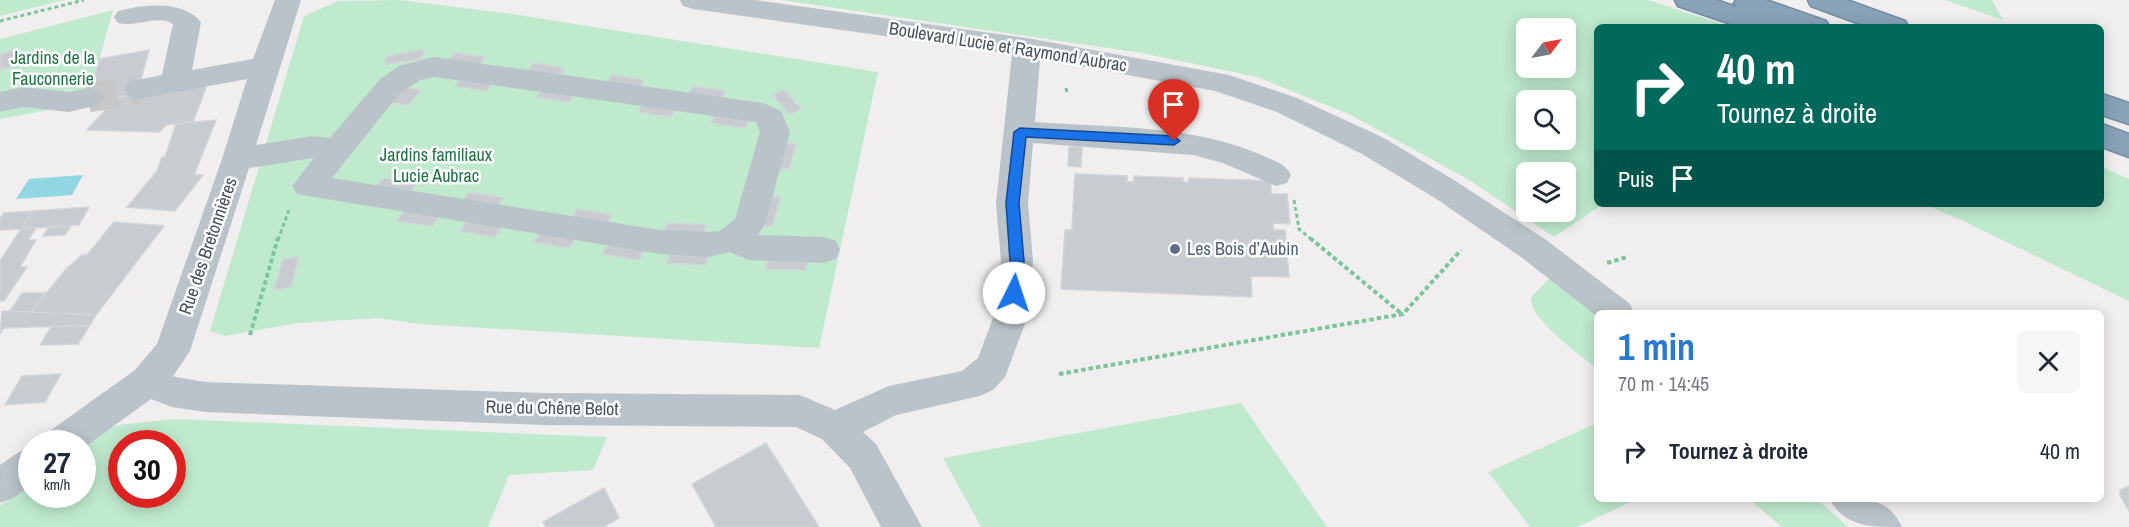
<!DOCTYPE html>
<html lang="fr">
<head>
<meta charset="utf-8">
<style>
	body { margin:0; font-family:"Archivo Narrow",sans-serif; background:#f6f6f7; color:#1f2937; height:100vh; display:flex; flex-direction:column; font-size:22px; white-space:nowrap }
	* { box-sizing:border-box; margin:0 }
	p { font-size:20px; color:#747a83 }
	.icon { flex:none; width:33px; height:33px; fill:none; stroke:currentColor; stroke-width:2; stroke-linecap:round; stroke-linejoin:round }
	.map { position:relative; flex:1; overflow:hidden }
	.panel { position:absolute; left:1594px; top:310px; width:510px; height:192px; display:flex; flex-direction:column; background:#fff; border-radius:9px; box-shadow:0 3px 15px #0003 }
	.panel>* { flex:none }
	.banner { position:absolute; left:1594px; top:24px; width:510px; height:183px; border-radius:9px; box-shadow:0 3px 15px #0003; background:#00695c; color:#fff; overflow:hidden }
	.needle { width:39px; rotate:58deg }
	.tools { position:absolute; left:1516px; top:18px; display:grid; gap:12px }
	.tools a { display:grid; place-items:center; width:60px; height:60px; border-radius:9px; background:#fff; box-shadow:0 3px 15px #0003; font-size:30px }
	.speed { position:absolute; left:18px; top:430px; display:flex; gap:12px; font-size:30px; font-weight:700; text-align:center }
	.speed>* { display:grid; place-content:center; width:78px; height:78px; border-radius:50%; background:#fff; box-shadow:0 3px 15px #0003; line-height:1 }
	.speed small { font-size:15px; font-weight:400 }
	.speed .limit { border:9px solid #d22; background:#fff; color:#111 }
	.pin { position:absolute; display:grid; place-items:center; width:51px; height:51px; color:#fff; margin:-62px -26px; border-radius:50% 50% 50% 0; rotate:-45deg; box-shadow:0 0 6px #0007 }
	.pin .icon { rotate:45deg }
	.me { position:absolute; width:66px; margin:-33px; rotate:4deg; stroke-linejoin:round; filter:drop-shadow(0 0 4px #0008) }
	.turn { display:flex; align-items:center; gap:21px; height:126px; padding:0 24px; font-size:27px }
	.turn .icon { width:78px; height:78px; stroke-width:2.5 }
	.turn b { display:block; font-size:42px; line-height:51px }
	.then { display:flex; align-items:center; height:57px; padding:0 24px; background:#0003; gap:12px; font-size:22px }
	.round { display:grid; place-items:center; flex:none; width:63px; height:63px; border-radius:9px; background:#f6f6f7 }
	.overview { display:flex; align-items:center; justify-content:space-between; height:102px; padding:0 24px }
	h1 { font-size:36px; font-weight:700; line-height:45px; color:#2979cf }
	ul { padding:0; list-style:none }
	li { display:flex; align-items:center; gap:18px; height:78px; padding:0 24px }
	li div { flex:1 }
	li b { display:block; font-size:22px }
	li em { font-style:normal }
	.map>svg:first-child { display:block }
	.green { fill:#bfeace; fill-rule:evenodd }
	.water { fill:#90d6e3 }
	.building { fill:#c8cbd0; stroke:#d2d4d9; stroke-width:1.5 }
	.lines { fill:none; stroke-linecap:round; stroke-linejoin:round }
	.minor-tunnel { stroke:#c6c7c9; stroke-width:29; stroke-dasharray:29 15; stroke-linecap:butt }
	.highway-casing { stroke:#758da4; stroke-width:3 }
	.path-far1 { stroke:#7bc59d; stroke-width:3; stroke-dasharray:4 3; stroke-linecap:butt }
	.path { stroke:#7bc59d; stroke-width:4; stroke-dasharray:4.5 3; stroke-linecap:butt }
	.minor { fill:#bac3c9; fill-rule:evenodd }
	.highway { fill:#89a2b8; fill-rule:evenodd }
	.route { fill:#1a73e8; stroke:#114b97; stroke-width:1.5 }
	.service-dot { fill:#5c6f8a; stroke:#fff; stroke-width:2 }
	.labels { text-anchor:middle; stroke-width:5; stroke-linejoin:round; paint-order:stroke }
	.street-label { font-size:18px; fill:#475259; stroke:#fff }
	.park-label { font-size:18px; fill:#1f7445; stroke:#fff }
	.service-label { font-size:18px; fill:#4e5e75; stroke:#fff; text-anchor:start }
</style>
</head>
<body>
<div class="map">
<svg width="2129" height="527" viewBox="0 0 2129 527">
	<rect width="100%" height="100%" fill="#f0eeee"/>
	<!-- green -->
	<path class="green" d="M0 0H64L0 16Z
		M400 0 512 14 878 72 819 348 420 324 377 318 298 323 225 336 210 331 304 16 338 1Z
		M781 0H1648L1731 27H1598V204H1603L1554 237 1471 181 1351 115 1257 77 1142 53ZM1566 28V68H1527V28ZM1566 100V140H1527V100ZM1566 172V212H1527V172Z
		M1945 0H1992L2003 20Z
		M113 10 87 103 0 119V39Z
		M2102 167 2129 179V301L1959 219 1923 204H2102Z
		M1551 277 1597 315V369C1580 354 1529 320 1531 297Z
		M1241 403 1327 527H981L943 458Z
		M174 419 607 437 593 470 509 475 488 527H0V506L31 482 32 495H82L83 444 118 425ZM122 444H172V495H122Z
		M1597 423 1598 500H1635L1577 527H1530L1488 472Z
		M1750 500H1818L1848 527H1782Z"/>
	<!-- water -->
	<path class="water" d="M83 175 72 195 16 199 29 179Z"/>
	<!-- building -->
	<path class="building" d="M18 49 17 65 0 70V54Z
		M149 50 137 94 87 103 100 59Z
		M423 50 421 59 385 64 387 56Z
		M454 53 485 57 479 66 448 61Z
		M533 63 564 68 558 76 527 72Z
		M612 75 644 80 639 88 607 83Z
		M462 78 493 82 487 91 455 86Z
		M208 82 193 122 166 125 160 132 87 130 108 107 111 99Z
		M399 86 421 90 408 105 386 102Z
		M693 86 725 91 721 100 688 95Z
		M543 88 574 93 569 102 537 97Z
		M784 90 801 109 789 114 773 95Z
		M643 103 676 108 671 117 638 112Z
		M716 114 749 119 745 128 711 123Z
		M216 120 194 175H203L175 211 127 207 157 171 162 157H165L176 124Z
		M782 143 796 144 789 169H774Z
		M1069 147H1082L1081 167 1068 166Z
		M1075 174 1127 176V182H1134V176L1183 178V182H1189V178L1271 181V194H1287L1290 224 1273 223 1274 230H1285L1289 277 1251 276 1252 297 1061 289 1065 230H1072Z
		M383 178 416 184 409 194 375 188Z
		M469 192 503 198 497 208 462 202Z
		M765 197H781L772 226H757Z
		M89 207 79 225 21 229 33 211Z
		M577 209 612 215 606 225 570 220Z
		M33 211 21 229 0 230V218L4 213Z
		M404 211 439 216 432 226 397 221Z
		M467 221 502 226 495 237 460 231Z
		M114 222 164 226 96 315 31 312 66 269 82 255H87Z
		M667 223 706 225 702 237 663 235Z
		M71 226 65 235 43 236 49 227Z
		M36 228 28 240H36L20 267H27L4 301H0V261L21 229Z
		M540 232 575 238 569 248 533 242Z
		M609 243 645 249 639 260 602 254Z
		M671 252 708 254 705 265 667 263Z
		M299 257 291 287 274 290 283 259Z
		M768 257 808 258 805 270 766 269Z
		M22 293H46L31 312 10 311Z
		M2 311H10L96 315 90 325 4 328 0 334Z
		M90 325 78 344 40 345 51 327Z
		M61 374 45 402 5 405 22 376Z
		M766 443 819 527H716L692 484Z
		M2129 486V511L2120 495V490Z
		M604 488 619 518 603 527H546L543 522Z"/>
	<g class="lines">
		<!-- minor-tunnel -->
		<path class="minor-tunnel" d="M88 98 138 89"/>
		<defs>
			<path id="highway" d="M1675 0H1716L1737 7 1734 3 1736 0H1766L1826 21 1830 27H1789L1780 24 1782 27H1740L1678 6Z
				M1808 0H1847L1905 21 1909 27H1868L1811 6Z
				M2102 94 2129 103V124L2102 115Z
				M2102 124 2129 134V157L2102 147Z"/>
		</defs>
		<!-- highway casing -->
		<use href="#highway" class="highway-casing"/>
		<!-- path-far1 -->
		<path class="path-far1" d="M0 21 84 0
			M1066 88 1067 93
			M1294 200 1299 229 1312 240
			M278 240 289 210"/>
		<!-- path -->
		<path class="path" d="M1310 238 1402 314
			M1607 263 1627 257
			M250 335 278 238
			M1059 374 1403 314 1461 250"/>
		<!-- minor -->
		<path class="minor" d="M275 0H301L256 145 313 136 330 138 380 79 401 65 434 57 763 103 781 111 790 132 765 224 758 235 824 237 836 241 840 250 836 259 824 263 749 260 730 252 708 257 660 254 297 194 292 186 314 158 249 168 190 351 173 376 176 377 205 382 544 393 800 395 835 410 889 386 962 371 978 358 996 310 1001 261 996 203 1012 54 693 9 683 6 680 0H755L1027 38 1229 75 1297 98 1384 138 1457 182 1545 239 1630 304 1635 314H1598V317L1521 257 1435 198 1362 154 1277 112 1215 91 1040 59 1035 122C1112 128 1194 124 1266 157 1277 162 1286 165 1291 175L1287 183 1276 186 1223 163 1193 155 1033 143 1028 203 1033 261 1030 310 1005 377 993 390 980 396 896 415 863 432 876 444 922 527H881L850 468 822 439 796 427 544 425 205 412 172 407 151 399 82 449V444H41L47 433 135 370 157 344 222 159 247 79 138 99 128 96 124 89 128 82 162 75 173 24C157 14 136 28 118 23L114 17 118 11C145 4 183 0 201 22L192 70 253 59ZM434 77 756 122 760 132 735 219 729 224 719 231 708 232 660 230 332 178 400 93 420 80Z
			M24 87 69 92 88 88 98 91 103 98 98 105 69 112 24 107 0 112V92Z
			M32 448V485L13 498 0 503V465L19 452Z
			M1830 500C1861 497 1887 495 1902 527 1869 527 1846 527 1830 500Z"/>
		<!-- highway -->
		<use href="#highway" class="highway"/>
	</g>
	<!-- route -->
	<path class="route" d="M1020 128 1174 136 1180 141 1174 145 1026 137 1019 203 1024 261 1021 293 1014 299 1007 293 1010 261 1006 203 1014 132Z"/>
	<!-- markers -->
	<circle class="service-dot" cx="1175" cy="249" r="6"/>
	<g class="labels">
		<!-- street labels -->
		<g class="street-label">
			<text transform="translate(1008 47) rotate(9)" y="6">Boulevard Lucie et Raymond Aubrac</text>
			<text transform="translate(208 246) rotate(-71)" y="6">Rue des Bretonnières</text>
			<text transform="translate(552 408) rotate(1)" y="6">Rue du Chêne Belot</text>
		</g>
		<!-- park labels -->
		<g class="park-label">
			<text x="53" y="64">Jardins de la<tspan x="53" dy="21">Fauconnerie</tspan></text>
			<text x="436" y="161">Jardins familiaux<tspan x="436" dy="21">Lucie Aubrac</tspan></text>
		</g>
		<!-- service labels -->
		<g class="service-label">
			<text x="1187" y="255">Les Bois d’Aubin</text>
		</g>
	</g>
</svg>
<div class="tools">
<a><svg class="needle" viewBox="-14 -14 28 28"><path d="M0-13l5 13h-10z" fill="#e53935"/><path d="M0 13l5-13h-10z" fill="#747a83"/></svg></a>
<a><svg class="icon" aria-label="search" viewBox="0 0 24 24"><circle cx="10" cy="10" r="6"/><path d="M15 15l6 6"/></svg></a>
<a><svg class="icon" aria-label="layers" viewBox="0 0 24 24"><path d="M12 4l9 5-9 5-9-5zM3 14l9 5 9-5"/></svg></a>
</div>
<div class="speed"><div>27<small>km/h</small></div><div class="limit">30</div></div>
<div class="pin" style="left:1174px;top:141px;background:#d93025"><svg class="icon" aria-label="arrive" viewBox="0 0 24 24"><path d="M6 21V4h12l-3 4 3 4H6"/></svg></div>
<svg class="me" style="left:1014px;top:293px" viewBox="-20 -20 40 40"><circle r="19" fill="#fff"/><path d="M0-13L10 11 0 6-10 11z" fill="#1a73e8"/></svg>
<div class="banner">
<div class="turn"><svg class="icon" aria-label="right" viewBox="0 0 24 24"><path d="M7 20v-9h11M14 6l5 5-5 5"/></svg><div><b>40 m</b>Tournez à droite</div></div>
<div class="then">Puis<svg class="icon" aria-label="arrive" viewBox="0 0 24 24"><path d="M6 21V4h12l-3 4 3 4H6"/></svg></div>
</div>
<section class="panel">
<div class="overview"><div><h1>1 min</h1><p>70 m · 14:45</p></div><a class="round"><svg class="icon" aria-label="close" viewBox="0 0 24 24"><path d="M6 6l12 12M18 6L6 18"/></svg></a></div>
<ul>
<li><svg class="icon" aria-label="right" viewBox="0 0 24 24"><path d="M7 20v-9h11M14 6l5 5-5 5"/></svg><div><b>Tournez à droite</b></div><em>40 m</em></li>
</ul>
</section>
</div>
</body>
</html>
